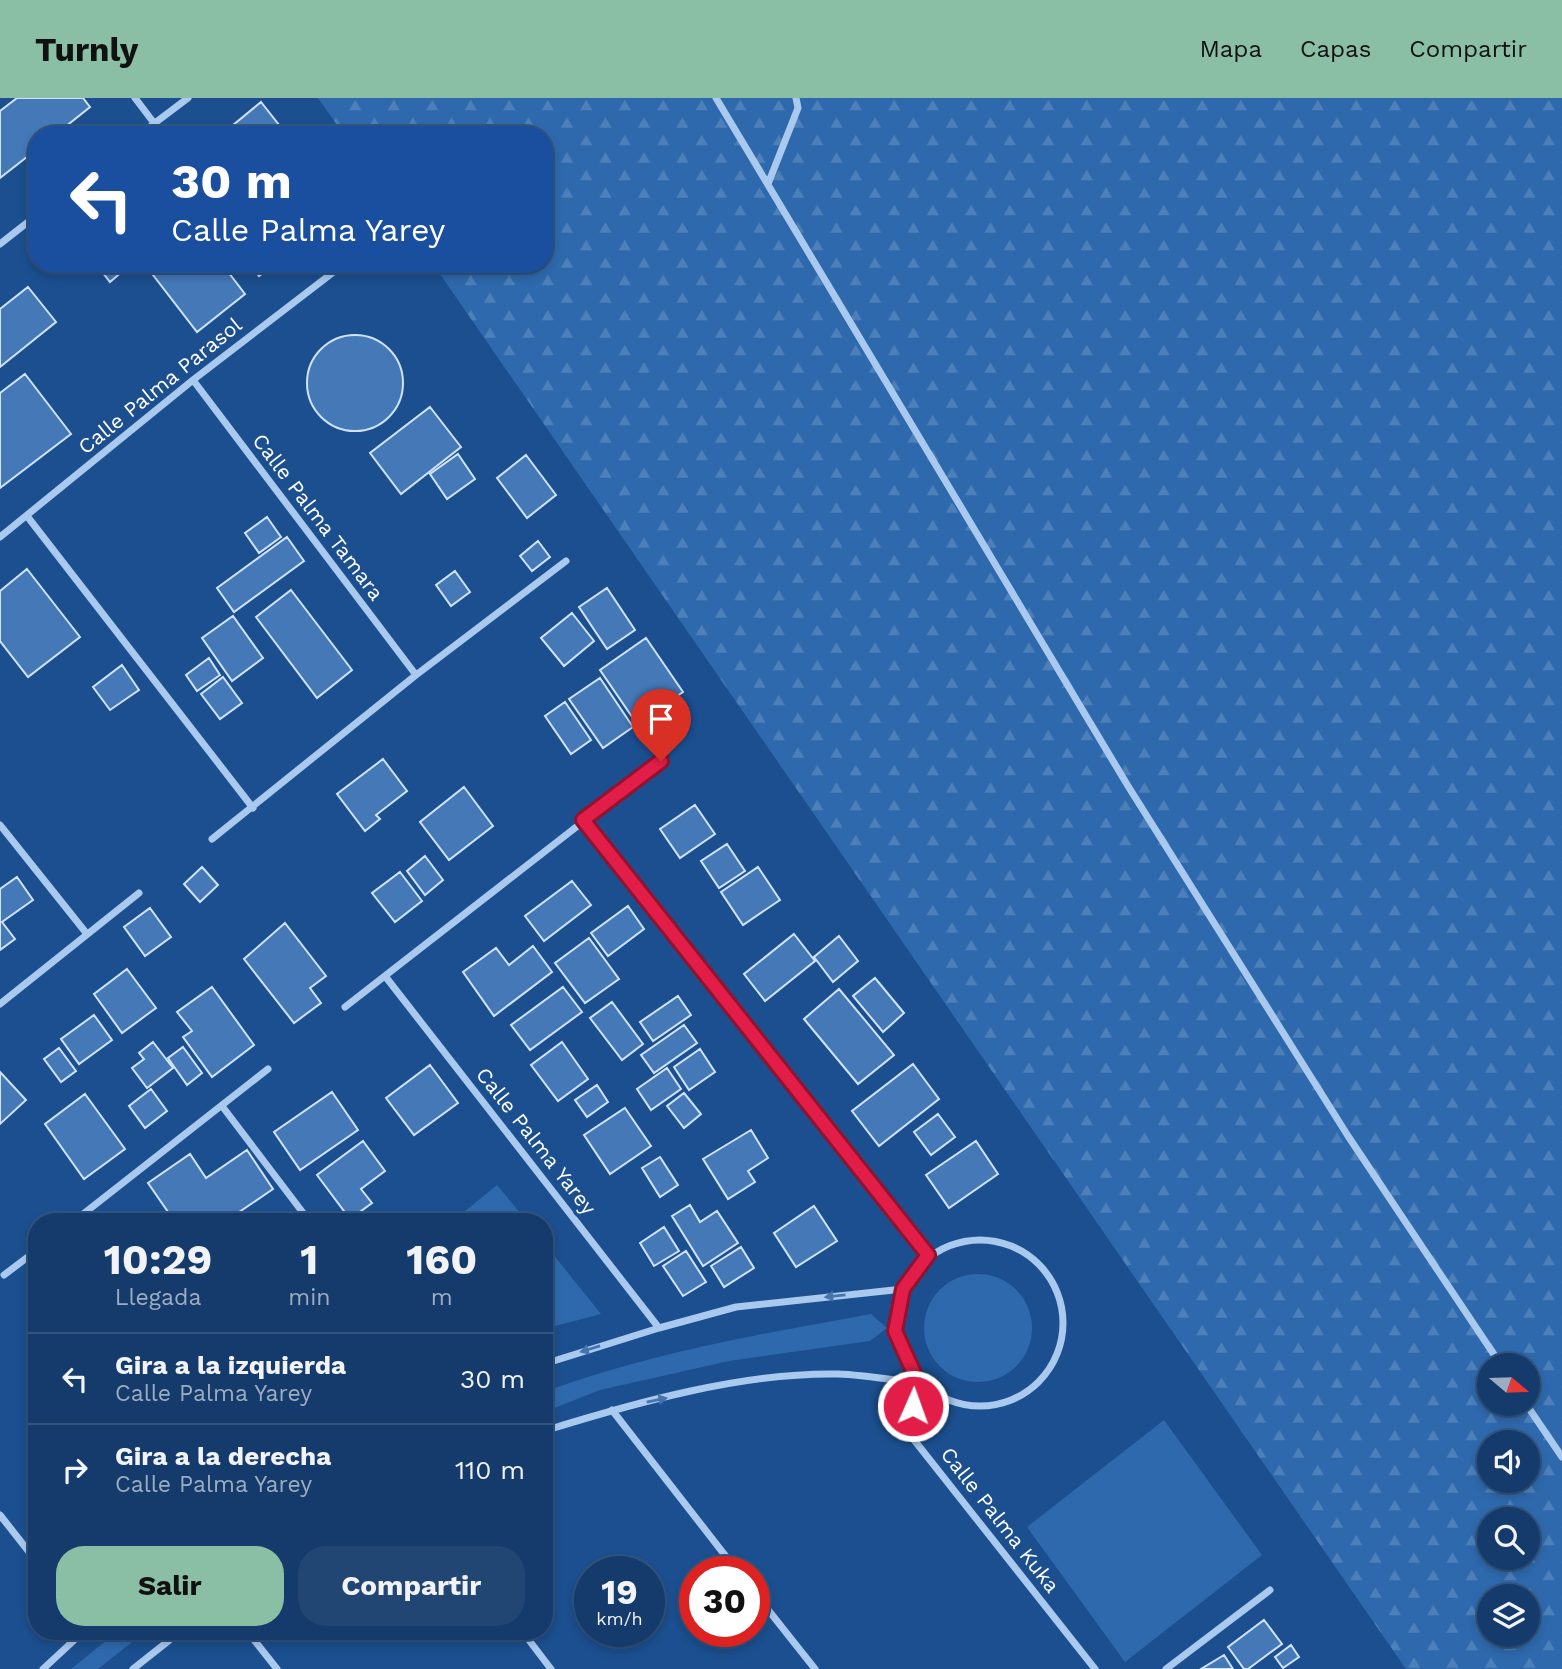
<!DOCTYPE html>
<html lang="es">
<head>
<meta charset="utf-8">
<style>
	body { margin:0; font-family:"Work Sans",sans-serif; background:#214673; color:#f1f3f6; height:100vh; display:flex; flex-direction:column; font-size:26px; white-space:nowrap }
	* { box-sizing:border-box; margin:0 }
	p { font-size:23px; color:#9dadc1 }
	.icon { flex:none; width:38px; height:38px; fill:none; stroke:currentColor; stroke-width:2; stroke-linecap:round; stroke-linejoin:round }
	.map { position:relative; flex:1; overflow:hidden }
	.details { position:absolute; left:28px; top:1115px; width:525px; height:427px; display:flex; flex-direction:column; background:#143b6b; border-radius:28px; box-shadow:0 4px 10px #0003,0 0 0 2px #33557e }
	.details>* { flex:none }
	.banner { position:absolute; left:28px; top:28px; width:525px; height:147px; border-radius:28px; box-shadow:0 4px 10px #0003,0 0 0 2px #33557e; background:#1a4fa0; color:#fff; overflow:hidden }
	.needle { width:46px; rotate:109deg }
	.buttons { position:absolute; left:1477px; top:1255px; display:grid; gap:14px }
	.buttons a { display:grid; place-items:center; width:63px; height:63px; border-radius:50%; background:#143b6b; box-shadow:0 4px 10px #0003,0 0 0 2px #33557e; font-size:35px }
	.speed { position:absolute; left:574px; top:1458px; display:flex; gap:14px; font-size:35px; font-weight:700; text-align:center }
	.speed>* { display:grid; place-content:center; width:91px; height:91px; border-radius:50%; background:#143b6b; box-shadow:0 4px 10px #0003,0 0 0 2px #33557e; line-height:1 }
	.speed small { font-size:18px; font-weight:400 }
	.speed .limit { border:10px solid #d22; background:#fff; color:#111 }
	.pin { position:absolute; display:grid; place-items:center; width:60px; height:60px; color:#fff; margin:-72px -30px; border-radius:50% 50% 50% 0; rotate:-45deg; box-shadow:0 0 7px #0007 }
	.pin .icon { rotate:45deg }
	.me { position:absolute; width:77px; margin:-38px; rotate:2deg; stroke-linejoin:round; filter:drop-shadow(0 0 5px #0008) }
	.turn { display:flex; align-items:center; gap:24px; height:147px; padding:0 28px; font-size:32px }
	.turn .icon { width:91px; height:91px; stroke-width:2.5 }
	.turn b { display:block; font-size:49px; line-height:60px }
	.eta { display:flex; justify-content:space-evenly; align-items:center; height:119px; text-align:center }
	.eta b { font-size:42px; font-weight:700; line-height:49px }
	.action { display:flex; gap:14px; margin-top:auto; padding:14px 28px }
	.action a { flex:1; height:80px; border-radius:28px; background:#8abfa5; color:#111; font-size:28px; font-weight:700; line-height:80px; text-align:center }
	.action a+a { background:#214673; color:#f1f3f6 }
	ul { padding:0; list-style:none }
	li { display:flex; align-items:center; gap:21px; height:91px; padding:0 28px; border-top:2px solid #33557e }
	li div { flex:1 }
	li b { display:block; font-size:26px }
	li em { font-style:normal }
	header { display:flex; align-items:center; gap:42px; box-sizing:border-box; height:98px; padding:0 35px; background:#8abfa5; color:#111 }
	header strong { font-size:33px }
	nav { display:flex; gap:38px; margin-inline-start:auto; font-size:24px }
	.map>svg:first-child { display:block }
	.green { fill:#2e69ad }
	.forest { fill:url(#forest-firs); fill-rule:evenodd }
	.building { fill:#4478b7; stroke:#cfe3fa; stroke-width:2 }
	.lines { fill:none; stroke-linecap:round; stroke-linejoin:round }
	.street { stroke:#a9c9ee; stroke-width:7 }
	.oneway { fill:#4674ac }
	.route-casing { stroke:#92132f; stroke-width:18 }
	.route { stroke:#e11d48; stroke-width:12 }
	.labels { text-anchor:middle; stroke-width:7; stroke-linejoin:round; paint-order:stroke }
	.street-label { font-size:21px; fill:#fff; stroke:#1b4f8f }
</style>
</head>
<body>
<header>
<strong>Turnly</strong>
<nav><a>Mapa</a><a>Capas</a><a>Compartir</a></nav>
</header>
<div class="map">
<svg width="1562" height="1571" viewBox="0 0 1562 1571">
	<defs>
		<pattern id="forest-firs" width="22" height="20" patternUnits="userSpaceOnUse" patternTransform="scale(1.75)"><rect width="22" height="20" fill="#2e69ad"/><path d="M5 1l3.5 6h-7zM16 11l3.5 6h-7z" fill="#4d80b9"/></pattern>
	</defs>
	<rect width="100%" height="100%" fill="#1b4f8f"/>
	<!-- green -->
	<path class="green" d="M497 1087 527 1123H453Z
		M544 1145 601 1216 544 1231Z
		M924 1230a54 54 0 1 1 108 0a54 54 0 1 1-108 0Z
		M871 1216 887 1230 870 1243 729 1263 600 1292 544 1314V1294C650 1255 761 1236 871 1216Z
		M1164 1322 1262 1457 1125 1564 1027 1429Z
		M118 1533H146L98 1571H71Z"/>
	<!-- forest -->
	<path class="forest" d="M318 0H1562V1571H1406L433 166H544V37H344ZM1489 1267H1528V1306H1489ZM1489 1344H1528V1382H1489ZM1489 1421H1528V1460H1489ZM1489 1498H1528V1536H1489Z"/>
	<!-- building -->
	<path class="building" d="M17 0H83L90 9 55 37H37V51L0 80V13Z
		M261 4 287 37H221Z
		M96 166H131L110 184Z
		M167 166H222L245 196 197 234 153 177Z
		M250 166H275L259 178Z
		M28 189 56 224 0 269V211Z
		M307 285a48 48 0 1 1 96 0a48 48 0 1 1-96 0Z
		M25 276 71 336 0 390V295Z
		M430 309 461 349 401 396 370 355Z
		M458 356 475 381 447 401 430 376Z
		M526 357 556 397 527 420 497 380Z
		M267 419 281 439 259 455 245 435Z
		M287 439 304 463 234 514 217 490Z
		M538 443 550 459 532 473 520 458Z
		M27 471 80 539 28 579 0 543V493Z
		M455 473 470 494 451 508 436 487Z
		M607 490 635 532 607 551 579 509Z
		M291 492 352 572 317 600 256 519Z
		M572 515 594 543 564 568 541 540Z
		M233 518 263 560 232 583 202 540Z
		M646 540 683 594 637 626 600 572Z
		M209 560 220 577 197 593 186 577Z
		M122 567 139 592 110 612 93 589Z
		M223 579 242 605 220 621 201 596Z
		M600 580 633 629 603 650 569 601Z
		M565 604 591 642 571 656 545 618Z
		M383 661 407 693 376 717 380 721 365 733 337 696Z
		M464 689 493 728 449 762 420 724Z
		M695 707 715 736 680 760 660 731Z
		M727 746 745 773 719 790 701 763Z
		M425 758 443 782 425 797 407 773Z
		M202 769 218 787 200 804 184 786Z
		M758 769 780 802 743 827 721 794Z
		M400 774 422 803 395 824 372 795Z
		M17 779 33 802 2 824 15 841 0 852V791Z
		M572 783 591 807 544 843 525 818Z
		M628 808 644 831 608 858 591 835Z
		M150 810 171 839 145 858 124 829Z
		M285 825 326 878 310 890 321 905 294 925 244 861Z
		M794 836 815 863 765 903 744 876Z
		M839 838 858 863 833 884 814 859Z
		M589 840 619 881 585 905 555 865Z
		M533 848 552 874 494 918 463 874 496 850 509 867Z
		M127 871 156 910 122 935 94 896Z
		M875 880 904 915 883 934 853 898Z
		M212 889 254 947 212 979 183 939 192 933 177 914Z
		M563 889 582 914 530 952 511 927Z
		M839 891 894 957 858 986 804 921Z
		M678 898 691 917 653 943 640 924Z
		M612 904 643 946 622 962 590 920Z
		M94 917 112 942 79 966 61 941Z
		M684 927 697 945 654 975 641 957Z
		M153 944 173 970 147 990 132 970 144 961 139 955Z
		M562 944 588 981 558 1003 531 967Z
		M183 949 202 975 187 987 168 960Z
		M59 950 76 973 61 984 44 961Z
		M700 951 715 974 689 992 674 969Z
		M913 966 939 1001 879 1048 852 1013Z
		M430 967 458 1005 414 1037 386 1000Z
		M667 970 681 991 651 1012 637 991Z
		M0 974 26 1002 0 1026Z
		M597 987 608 1004 587 1019 575 1002Z
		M151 991 167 1013 145 1030 129 1008Z
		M332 994 358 1032 300 1072 274 1034Z
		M684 995 701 1016 684 1030 667 1008Z
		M85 996 125 1051 84 1081 45 1026Z
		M625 1010 651 1048 610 1076 584 1037Z
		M938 1016 955 1039 931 1057 914 1034Z
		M751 1032 768 1060 748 1073 755 1084 728 1101 703 1061Z
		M363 1043 385 1073 361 1091 372 1105 350 1121 317 1077Z
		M976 1043 998 1076 949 1110 926 1077Z
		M247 1052 273 1091 229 1121 230 1124H175L148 1085 190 1056 206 1080Z
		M660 1059 678 1087 660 1099 642 1070Z
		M690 1107 700 1124 717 1113 738 1145 703 1168 672 1118Z
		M814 1108 837 1143 796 1169 774 1135Z
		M664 1129 679 1153 654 1168 640 1145Z
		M741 1149 754 1170 724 1189 711 1168Z
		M686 1153 706 1184 683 1198 663 1168Z
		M1264 1522 1282 1546 1248 1571H1244L1228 1549Z
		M1291 1547 1299 1559 1283 1570 1275 1559Z
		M1224 1557 1233 1571H1201Z"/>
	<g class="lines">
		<!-- street -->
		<path class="street" d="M135 0 154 25
			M716 0 1128 688 1348 1038 1501 1267
			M139 37 188 0
			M768 86 798 10 796 0
			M0 146 37 117
			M193 282 416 577
			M27 418 253 710
			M0 439 193 282 344 166
			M583 722 928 1157
			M0 727 87 836
			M212 741 416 577 566 463
			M385 878 659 1230
			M0 906 139 795
			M345 909 661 663
			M222 1008 310 1124
			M73 1124 268 971
			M897 1225a83 83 0 1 1 166 0a83 83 0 1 1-166 0Z
			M4 1177 37 1152
			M544 1266 659 1230 736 1209 903 1191
			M1526 1306 1562 1359
			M612 1312 738 1474
			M544 1333C634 1305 744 1274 838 1276 865 1277 892 1282 918 1285L907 1333 1095 1571
			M0 1417 37 1464
			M754 1494 815 1571
			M247 1533 277 1571
			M522 1533 551 1571
			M43 1571 84 1533
			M133 1571 181 1533
			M1166 1571 1270 1492"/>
	</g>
	<!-- one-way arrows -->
	<defs><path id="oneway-solid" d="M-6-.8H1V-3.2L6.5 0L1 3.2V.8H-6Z" transform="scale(1.75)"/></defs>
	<g class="oneway">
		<use href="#oneway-solid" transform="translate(835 1198) rotate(174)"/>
		<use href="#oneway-solid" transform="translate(590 1251) rotate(163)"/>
		<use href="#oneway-solid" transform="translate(657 1302) rotate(-12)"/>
	</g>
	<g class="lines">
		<defs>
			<path id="route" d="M661 663 583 722 928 1157 903 1191 895 1233 918 1284 913 1308"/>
		</defs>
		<!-- route casing -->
		<use href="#route" class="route-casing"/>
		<!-- route -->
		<use href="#route" class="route"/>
	</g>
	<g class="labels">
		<!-- street labels -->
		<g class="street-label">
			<text transform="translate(160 288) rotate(-39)" y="7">Calle Palma Parasol</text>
			<text transform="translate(318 419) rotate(53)" y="7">Calle Palma Tamara</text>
			<text transform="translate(536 1043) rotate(52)" y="7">Calle Palma Yarey</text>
			<text transform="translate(1000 1422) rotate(52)" y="7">Calle Palma Kuka</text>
		</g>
	</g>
</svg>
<div class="buttons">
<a><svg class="needle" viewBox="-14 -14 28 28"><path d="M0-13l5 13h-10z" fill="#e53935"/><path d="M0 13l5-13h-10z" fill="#9dadc1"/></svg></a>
<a><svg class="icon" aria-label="sound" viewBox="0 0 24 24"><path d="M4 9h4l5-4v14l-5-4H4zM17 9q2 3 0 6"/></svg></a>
<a><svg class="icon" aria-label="search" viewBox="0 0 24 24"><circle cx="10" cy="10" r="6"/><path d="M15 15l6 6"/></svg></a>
<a><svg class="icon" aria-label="layers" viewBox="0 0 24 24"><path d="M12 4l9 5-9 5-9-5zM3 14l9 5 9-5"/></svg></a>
</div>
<div class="speed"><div>19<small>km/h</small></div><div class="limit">30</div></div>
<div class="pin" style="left:661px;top:663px;background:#d93025"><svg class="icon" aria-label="arrive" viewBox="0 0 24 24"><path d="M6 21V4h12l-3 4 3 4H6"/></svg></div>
<svg class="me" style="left:913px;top:1308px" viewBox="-20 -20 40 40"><circle r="17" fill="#e11d48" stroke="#fff" stroke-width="3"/><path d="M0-11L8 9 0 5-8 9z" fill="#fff"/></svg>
<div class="banner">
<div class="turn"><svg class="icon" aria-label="left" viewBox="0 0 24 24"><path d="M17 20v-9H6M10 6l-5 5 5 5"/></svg><div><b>30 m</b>Calle Palma Yarey</div></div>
</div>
<section class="details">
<div class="eta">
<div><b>10:29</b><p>Llegada</p></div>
<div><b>1</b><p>min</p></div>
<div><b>160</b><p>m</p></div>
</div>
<ul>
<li><svg class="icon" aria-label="left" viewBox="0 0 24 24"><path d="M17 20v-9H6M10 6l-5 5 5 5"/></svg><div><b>Gira a la izquierda</b><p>Calle Palma Yarey</p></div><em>30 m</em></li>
<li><svg class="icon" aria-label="right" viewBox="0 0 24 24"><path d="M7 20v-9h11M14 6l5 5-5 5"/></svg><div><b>Gira a la derecha</b><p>Calle Palma Yarey</p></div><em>110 m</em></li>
</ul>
<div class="action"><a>Salir</a><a>Compartir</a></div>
</section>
</div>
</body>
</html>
